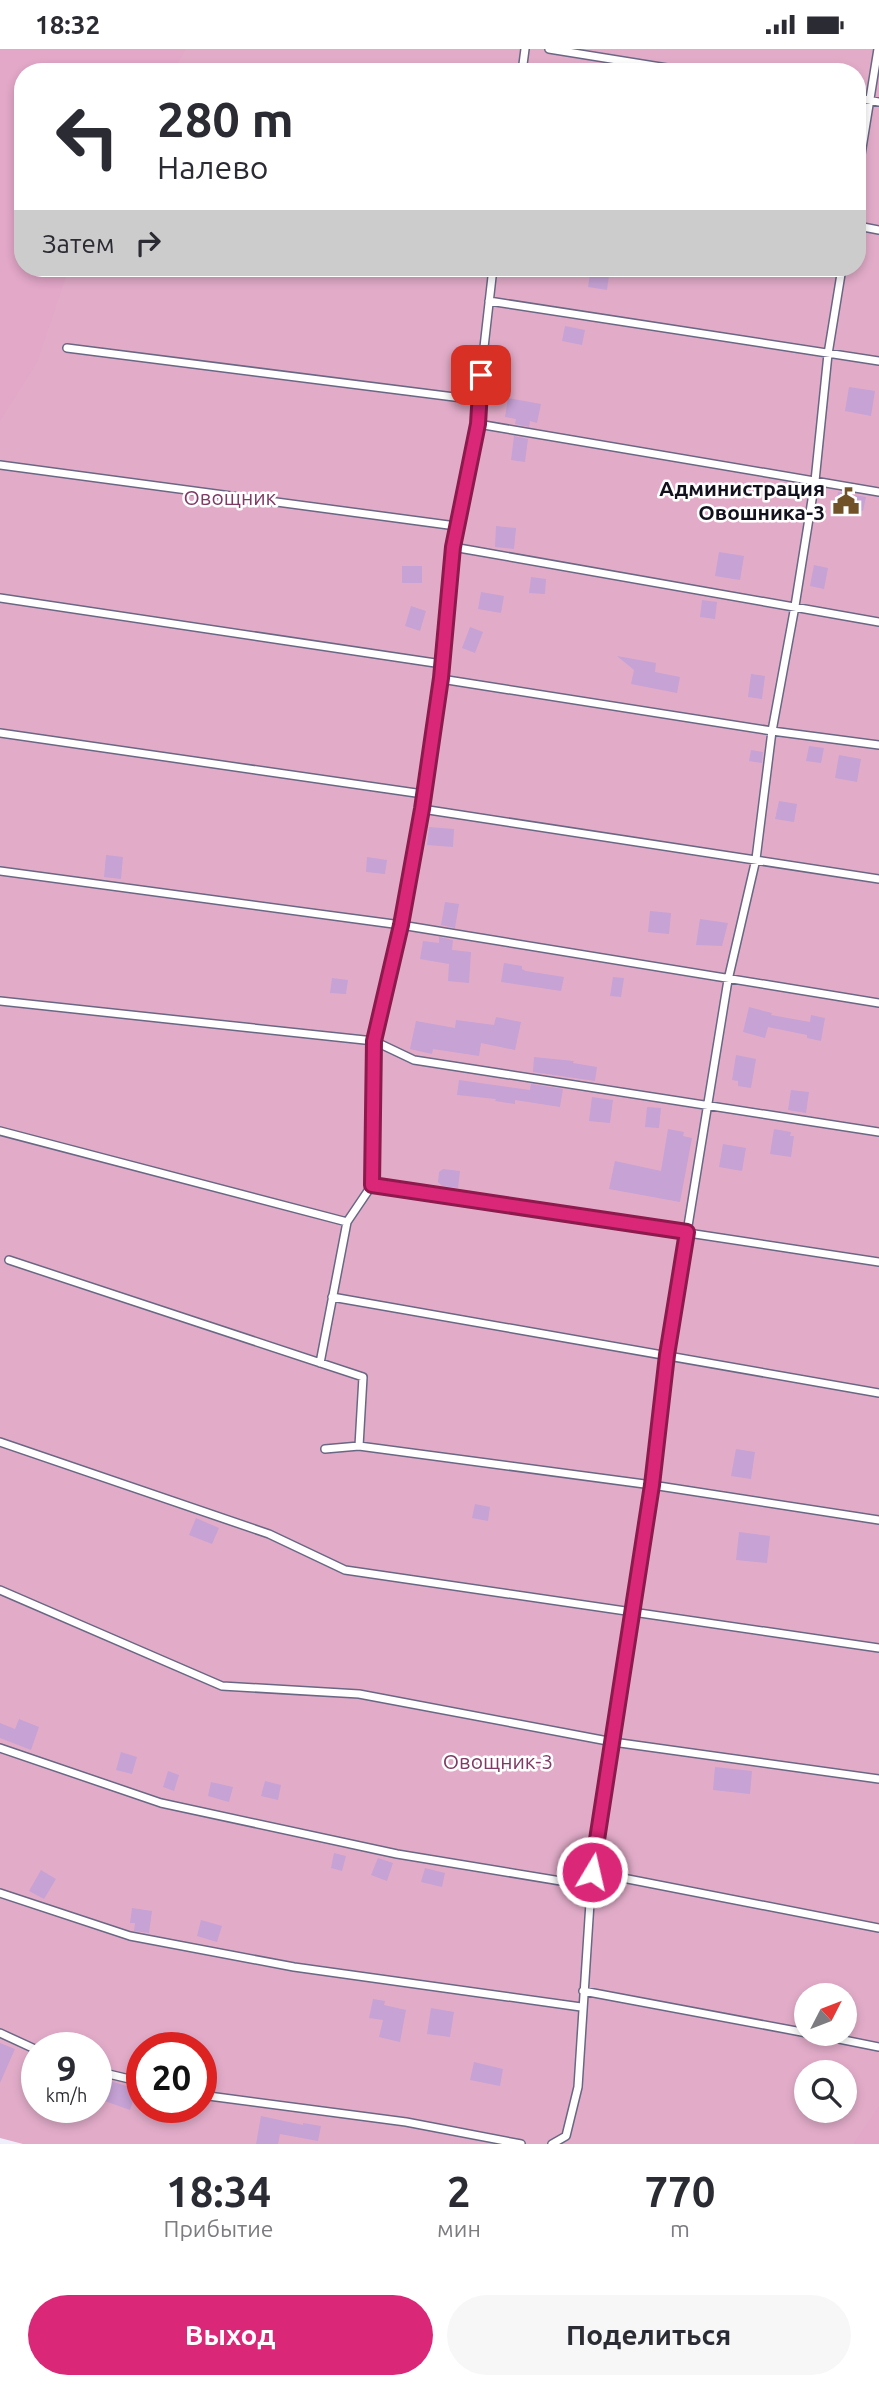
<!DOCTYPE html>
<html lang="ru">
<head>
<meta charset="utf-8">
<style>
	body { margin:0; font-family:Ubuntu,sans-serif; background:#f7f7f7; color:#2b2b33; height:100vh; display:flex; flex-direction:column; font-size:26px; white-space:nowrap }
	* { box-sizing:border-box; margin:0 }
	p { font-size:23px; color:#7c7c81 }
	.icon { flex:none; width:38px; height:38px; fill:none; stroke:currentColor; stroke-width:2; stroke-linecap:round; stroke-linejoin:round }
	.map { position:relative; height:2095px; overflow:hidden }
	.side { display:flex; flex-direction:column; background:#fff; flex:1 }
	.side>* { flex:none }
	.hud { position:absolute; left:14px; top:14px; width:852px; height:214px; border-radius:28px; box-shadow:0 4px 10px #0003; background:#fff; color:#2b2b33; overflow:hidden }
	.needle { width:46px; rotate:48deg }
	.tools { position:absolute; left:794px; top:1934px; display:grid; gap:14px }
	.tools a { display:grid; place-items:center; width:63px; height:63px; border-radius:50%; background:#fff; box-shadow:0 4px 10px #0003; font-size:35px }
	.speed { position:absolute; left:21px; top:1983px; display:flex; gap:14px; font-size:35px; font-weight:700; text-align:center }
	.speed>* { display:grid; place-content:center; width:91px; height:91px; border-radius:50%; background:#fff; box-shadow:0 4px 10px #0003; line-height:1 }
	.speed small { font-size:18px; font-weight:400 }
	.speed .limit { border:10px solid #d22; background:#fff; color:#111 }
	.pin { position:absolute; display:grid; place-items:center; width:60px; height:60px; color:#fff; margin:-30px; border-radius:14px; box-shadow:0 4px 10px #0006 }
	.me { position:absolute; width:77px; margin:-38px; rotate:9deg; stroke-linejoin:round; filter:drop-shadow(0 0 5px #0008) }
	.turn { display:flex; align-items:center; gap:24px; height:147px; padding:0 28px; font-size:32px }
	.turn .icon { width:91px; height:91px; stroke-width:2.5 }
	.turn b { display:block; font-size:49px; line-height:60px }
	.then { display:flex; align-items:center; height:66px; padding:0 28px; background:#0003; gap:14px; font-size:26px }
	.eta { display:flex; justify-content:space-evenly; align-items:center; height:119px; text-align:center }
	.eta b { font-size:42px; font-weight:600; line-height:49px }
	.primary-button { display:flex; gap:14px; margin-top:auto; padding:14px 28px }
	.primary-button a { flex:1; height:80px; border-radius:42px; background:#db2777; color:#fff; font-size:28px; font-weight:600; line-height:80px; text-align:center }
	.primary-button a+a { background:#f7f7f7; color:#2b2b33 }
	.status { display:flex; justify-content:space-between; align-items:center; height:49px; padding:0 35px; background:#fff; direction:ltr }
	.status svg { height:19px; fill:currentColor }
	.map>svg:first-child { display:block }
	.green { fill:#e2acc9; fill-rule:evenodd }
	.forest { fill:#e3a7c8 }
	.building { fill:#c6a2d5 }
	.lines { fill:none; stroke-linecap:round; stroke-linejoin:round }
	.service-casing { stroke:#696784; stroke-width:10 }
	.service { stroke:#fff; stroke-width:7 }
	.route-casing { stroke:#8e194d; stroke-width:18 }
	.route { stroke:#db2777; stroke-width:12 }
	.labels { text-anchor:middle; stroke-width:5; stroke-linejoin:round; paint-order:stroke }
	.poi-label { font-size:21px; font-weight:bold; fill:#12111d; stroke:#fff; text-anchor:end }
	.park-label { font-size:21px; fill:#803964; stroke:#fff }
</style>
</head>
<body>
<div class="status"><b>18:32</b><svg viewBox="0 0 49 12"><path d="M0 12V9h3v3zM5 12V6h3v6zM10 12V3h3v9zM15 12V0h3v12zM26 1h20v11H26zM47 4h2v5h-2z"/></svg></div>
<div class="map">
<svg width="879" height="2095" viewBox="0 0 879 2095">
	<rect width="100%" height="100%" fill="#efeffc"/>
	<!-- green -->
	<path class="green" d="M169 0H879V2095H23L0 2089V286L44 219H858V23H156ZM807 1946H845V1984H807ZM37 1998H96V2058H37ZM142 1998H201V2058H142ZM807 2023H845V2062H807Z"/>
	<!-- forest -->
	<path class="forest" d="M0 0H186L173 23H23V219H69L37 314 0 372Z
		M879 2057V2095H853Z"/>
	<!-- building -->
	<path class="building" d="M591 219H610L607 241 588 238Z
		M565 277 585 281 582 296 562 292Z
		M849 338 875 342 871 367 845 362Z
		M508 349 541 355 537 374 530 372 529 378 515 375 516 370 505 368Z
		M514 387 528 390 525 413 511 411Z
		M838 443 866 448 863 462 836 457Z
		M496 477 516 479 514 500 495 498Z
		M719 503 744 507 740 531 715 527Z
		M814 516 828 519 824 540 810 537Z
		M402 517H422V534H402Z
		M531 528 546 530 545 545 529 544Z
		M481 543 504 547 501 564 478 560Z
		M702 551 717 553 715 570 700 568Z
		M411 557 426 562 420 582 405 577Z
		M470 578 483 583 475 604 462 599Z
		M617 607 656 614 655 623 680 628 677 644 631 635 634 621Z
		M751 625 765 627 762 650 748 648Z
		M809 697 824 699 821 714 806 712Z
		M751 701 763 703 762 714 749 712Z
		M839 706 861 710 857 733 835 729Z
		M779 752 797 755 794 773 775 770Z
		M429 778 454 780 453 798 427 796Z
		M106 806 123 808 121 830 104 828Z
		M367 808 387 811 385 825 366 823Z
		M445 853 459 855 455 879 441 876Z
		M650 862 671 864 669 885 648 883Z
		M700 870 728 874 722 897 696 896Z
		M439 888 453 891 452 901 471 903 469 934 448 932 449 915 420 910 423 892 439 894Z
		M504 914 522 917V920L526 922 564 928 561 942 501 933Z
		M613 928 624 929 621 948 610 947Z
		M332 929 348 931 346 945 330 944Z
		M749 958 772 964 771 966 810 973 811 966 825 969 821 992 807 989V986L768 978 765 989 743 983Z
		M496 968 521 973 515 1001 481 994 479 1007 433 1000 432 1005 410 1000 416 972 455 979 456 971 494 976Z
		M736 1006 756 1010 751 1039 738 1037V1032L732 1031Z
		M534 1008 574 1012 573 1014 597 1018 595 1032 533 1023Z
		M459 1031 530 1041 531 1035 563 1040 560 1058 515 1051V1055L495 1052 496 1050 457 1046Z
		M791 1041 809 1043 806 1064 788 1061Z
		M592 1048 613 1051 610 1074 589 1072Z
		M647 1058 661 1059 659 1079 645 1078Z
		M668 1080 684 1083 683 1087 692 1089 680 1153 609 1140 615 1112 661 1122Z
		M774 1080 791 1083 790 1087H794L791 1108 770 1105Z
		M723 1095 746 1099 742 1122 719 1118Z
		M443 1120 460 1122 458 1139 442 1137 438 1133 439 1123Z
		M736 1400 755 1403 751 1430 731 1427Z
		M475 1455 490 1458 488 1472 472 1469Z
		M196 1469 219 1479 212 1495 189 1486Z
		M739 1483 770 1487 767 1514 736 1511Z
		M19 1670 39 1678 31 1701 0 1689V1674L15 1680Z
		M121 1703 137 1708 132 1725 116 1721Z
		M715 1718 752 1722 750 1745 713 1741Z
		M168 1722 179 1726 174 1742 163 1738Z
		M265 1732 281 1736 278 1751 261 1747Z
		M211 1733 233 1738 229 1753 208 1747Z
		M334 1804 346 1807 342 1822 331 1819Z
		M378 1809 393 1814 387 1832 371 1826Z
		M425 1819 445 1824 442 1838 421 1833Z
		M41 1821 56 1830 44 1850 29 1842Z
		M132 1859 152 1862 149 1884 134 1882 135 1874H130Z
		M201 1871 222 1877 217 1893 197 1887Z
		M373 1950 385 1952 384 1956 406 1961 400 1993 379 1988 383 1971 369 1969Z
		M431 1959 454 1963 450 1988 427 1985Z
		M0 1994 15 2000 0 2034Z
		M474 2013 503 2020 500 2037 470 2031Z
		M96 2028 137 2040 130 2061 96 2049Z
		M148 2058H190L185 2073 148 2061Z
		M261 2067 303 2076V2074L321 2077 318 2092 280 2085 278 2095H256Z"/>
	<g class="lines">
		<defs>
			<path id="service" d="M549 0 692 23
				M522 23 525 0
				M858 49 879 53
				M858 124 878 0
				M858 177 879 181
				M477 219 493 221
				M489 252 879 312
				M67 299 478 351
				M478 375 879 443
				M0 416 456 477
				M453 498 879 573
				M0 549 442 615
				M441 630 772 682 879 696
				M0 684 423 745
				M422 760 879 830
				M0 822 401 876 879 954
				M0 952 374 992 401 876 422 760 441 630 453 498 478 375V351L493 219
				M0 1082 347 1173
				M372 1136 879 1213
				M9 1211 363 1328 359 1397
				M332 1248 879 1344
				M320 1314 347 1173 372 1136 374 992 414 1011 879 1083
				M0 1393 269 1485 345 1521 879 1599
				M325 1400 359 1397 652 1436 879 1471
				M0 1541 222 1637 359 1645 613 1693 879 1730
				M0 1699 161 1754 397 1805 591 1837
				M592 1823 879 1879
				M0 1844 130 1887 294 1918 581 1958
				M583 1942 807 1984
				M0 1984 37 2001
				M809 1984 879 1998
				M96 2022 142 2033
				M201 2046 406 2073 521 2095
				M552 2095 566 2087 578 2038 592 1823 652 1436 667 1306 728 931 756 810 772 682 795 557 815 432 828 305 842 219"/>
		</defs>
		<!-- service casing -->
		<use href="#service" class="service-casing"/>
		<!-- service -->
		<use href="#service" class="service"/>
	</g>
	<g class="lines">
		<defs>
			<path id="route" d="M481 326 478 375 453 498 441 629 422 760 401 876 374 992 372 1136 687 1183 667 1306 652 1436 592 1823"/>
		</defs>
		<!-- route casing -->
		<use href="#route" class="route-casing"/>
		<!-- route -->
		<use href="#route" class="route"/>
	</g>
	<!-- icons -->
	<defs>
		<symbol id="civic-bare" viewBox="-9 -9 18 18"><path d="M-.6-6.5H3V-4.5H.6V-3L4-1V1h2V6H-6V1h2V-1L-.6-3ZM-1.2 2.5V6h2.4V2.5Z" fill="#715228" stroke="#fff" stroke-width="2.5" paint-order="stroke"/></symbol>
	</defs>
	<g fill-rule="evenodd">
		<use href="#civic-bare" x="827" y="433" width="38" height="38"/>
	</g>
	<g class="labels">
		<!-- poi labels -->
		<g class="poi-label">
			<text x="825" y="447">Администрация<tspan x="825" dy="24">Овошника-3</tspan></text>
		</g>
		<!-- park labels -->
		<g class="park-label">
			<text x="230" y="456">Овощник</text>
			<text x="498" y="1720">Овощник-3</text>
		</g>
	</g>
</svg>
<div class="tools">
<a><svg class="needle" viewBox="-14 -14 28 28"><path d="M0-13l5 13h-10z" fill="#e53935"/><path d="M0 13l5-13h-10z" fill="#7c7c81"/></svg></a>
<a><svg class="icon" aria-label="search" viewBox="0 0 24 24"><circle cx="10" cy="10" r="6"/><path d="M15 15l6 6"/></svg></a>
</div>
<div class="speed"><div>9<small>km/h</small></div><div class="limit">20</div></div>
<div class="pin" style="left:481px;top:326px;background:#d93025"><svg class="icon" aria-label="arrive" viewBox="0 0 24 24"><path d="M6 21V4h12l-3 4 3 4H6"/></svg></div>
<svg class="me" style="left:592px;top:1823px" viewBox="-20 -20 40 40"><circle r="17" fill="#db2777" stroke="#fff" stroke-width="3"/><path d="M0-11L8 9 0 5-8 9z" fill="#fff"/></svg>
<div class="hud">
<div class="turn"><svg class="icon" aria-label="left" viewBox="0 0 24 24"><path d="M17 20v-9H6M10 6l-5 5 5 5"/></svg><div><b>280 m</b>Налево</div></div>
<div class="then">Затем<svg class="icon" aria-label="right" viewBox="0 0 24 24"><path d="M7 20v-9h11M14 6l5 5-5 5"/></svg></div>
</div>
</div>
<section class="side">
<div class="eta">
<div><b>18:34</b><p>Прибытие</p></div>
<div><b>2</b><p>мин</p></div>
<div><b>770</b><p>m</p></div>
</div>
<div class="primary-button"><a>Выход</a><a>Поделиться</a></div>
</section>
</body>
</html>
